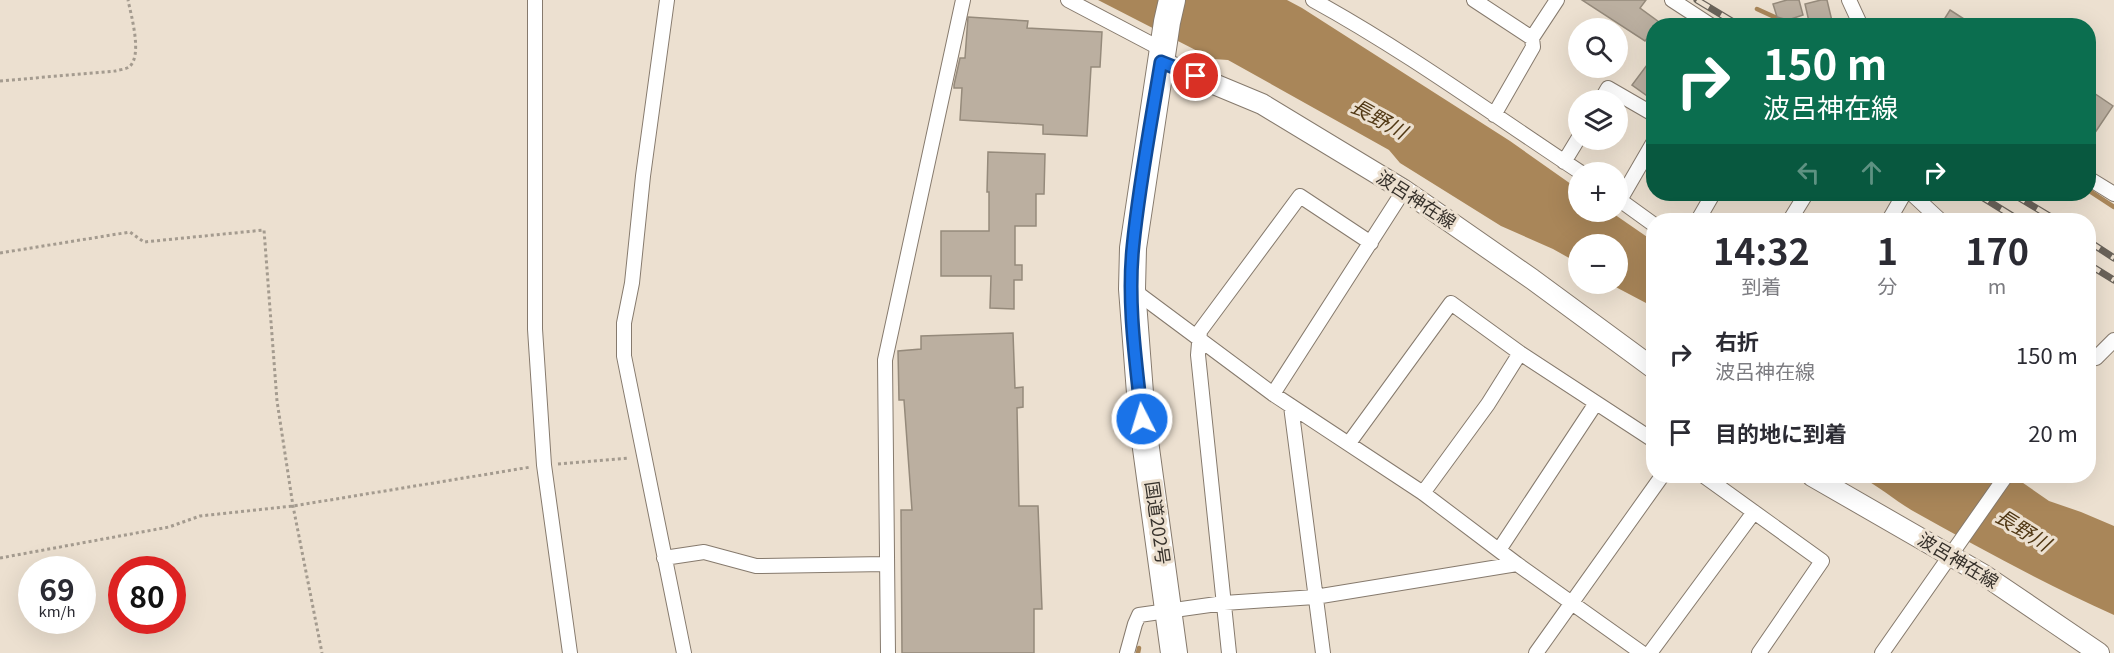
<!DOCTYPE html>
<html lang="ja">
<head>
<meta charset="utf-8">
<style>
	body { margin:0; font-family:Georgia,"Noto Sans JP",serif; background:#f7f7f7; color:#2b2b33; height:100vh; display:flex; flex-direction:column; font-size:22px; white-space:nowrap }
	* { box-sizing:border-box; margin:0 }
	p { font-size:20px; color:#7c7c81 }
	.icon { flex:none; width:33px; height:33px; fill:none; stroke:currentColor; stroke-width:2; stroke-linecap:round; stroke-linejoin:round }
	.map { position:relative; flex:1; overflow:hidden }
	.details { position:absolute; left:1646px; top:213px; width:450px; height:270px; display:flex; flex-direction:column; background:#fff; border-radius:24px; box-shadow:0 6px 24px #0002 }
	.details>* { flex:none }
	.top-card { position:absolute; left:1646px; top:18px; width:450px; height:183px; border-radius:24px; box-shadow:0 6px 24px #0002; background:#0b6e4f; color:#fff; overflow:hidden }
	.tools { position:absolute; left:1568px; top:18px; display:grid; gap:12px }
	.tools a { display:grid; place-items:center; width:60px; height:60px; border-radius:50%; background:#fff; box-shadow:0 6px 24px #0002; font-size:30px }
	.speed { position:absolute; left:18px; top:556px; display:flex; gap:12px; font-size:30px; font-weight:700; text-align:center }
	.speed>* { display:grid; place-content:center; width:78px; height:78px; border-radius:50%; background:#fff; box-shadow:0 6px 24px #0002; line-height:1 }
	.speed small { font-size:15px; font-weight:400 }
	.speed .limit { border:9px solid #d22; background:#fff; color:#111 }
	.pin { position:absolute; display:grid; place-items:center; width:51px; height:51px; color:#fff; margin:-26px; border:3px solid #fff; border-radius:50%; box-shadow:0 2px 6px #0007 }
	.me { position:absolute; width:66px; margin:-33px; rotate:355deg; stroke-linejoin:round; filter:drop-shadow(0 0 4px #0008) }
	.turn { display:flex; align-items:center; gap:21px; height:126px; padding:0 18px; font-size:27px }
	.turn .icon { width:78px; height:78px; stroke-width:2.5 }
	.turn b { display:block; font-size:42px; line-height:51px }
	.lanes { display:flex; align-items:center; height:57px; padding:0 18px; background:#0003; justify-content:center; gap:30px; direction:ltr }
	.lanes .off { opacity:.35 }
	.eta { display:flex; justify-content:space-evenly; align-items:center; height:102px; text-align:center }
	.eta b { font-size:36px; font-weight:700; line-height:42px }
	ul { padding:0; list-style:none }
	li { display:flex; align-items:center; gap:18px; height:78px; padding:0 18px }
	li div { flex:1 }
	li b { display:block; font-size:22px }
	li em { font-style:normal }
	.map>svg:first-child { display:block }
	.water { fill:#a98659 }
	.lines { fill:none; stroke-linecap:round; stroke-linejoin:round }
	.stream { stroke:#a98659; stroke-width:4.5 }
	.building { fill:#bbafa0; stroke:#958a7b; stroke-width:1.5 }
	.street-casing { stroke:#867a6d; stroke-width:16 }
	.secondary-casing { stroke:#867a6d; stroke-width:22 }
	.highway-casing { stroke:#867a6d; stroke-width:28 }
	.path { stroke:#a49b8f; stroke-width:3; stroke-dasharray:3 3; stroke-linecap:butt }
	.street { stroke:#fff; stroke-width:14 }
	.secondary { stroke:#fff; stroke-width:20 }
	.highway { stroke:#fff; stroke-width:26 }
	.rail-casing { stroke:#6a635a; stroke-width:7 }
	.rail { stroke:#ece0d0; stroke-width:4.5; stroke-dasharray:14; stroke-linecap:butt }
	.route-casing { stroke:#114b97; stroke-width:15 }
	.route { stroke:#1a73e8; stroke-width:10 }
	.labels { text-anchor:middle; stroke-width:6; stroke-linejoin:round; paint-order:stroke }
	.street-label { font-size:18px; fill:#36312b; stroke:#ece0d0 }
	.water-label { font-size:20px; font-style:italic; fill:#513814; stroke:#ece0d0 }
</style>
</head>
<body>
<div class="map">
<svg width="2114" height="653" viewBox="0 0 2114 653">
	<rect width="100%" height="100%" fill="#ece0d0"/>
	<!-- water -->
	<path class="water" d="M1098 0H1287L1302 8 1510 141 1578 189V212H1611L1653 241V315L1646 303 1610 284H1617V244H1578V263L1553 249 1501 226 1400 163 1389 150 1228 60 1213 59Z
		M1859 476H2013L2049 501 2081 512 2114 526V615C2045 584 1979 548 1913 511 1894 500 1879 486 1859 476Z"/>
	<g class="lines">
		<!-- stream -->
		<path class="stream" d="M1757 9 1794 26
			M2088 190 2114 207
			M1138 653 1139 648"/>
	</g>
	<!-- building -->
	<path class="building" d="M1582 0H1646L1640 8 1659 22 1657 26H1653V31L1645 41Z
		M1787 0H1799L1803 15 1788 20 1777 17 1773 4Z
		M1821 0H1827L1832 21 1810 26 1805 4Z
		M1950 10 1975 26H1940Z
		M968 17 1028 21 1027 28 1102 32 1100 67H1091L1087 136 1043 134V125L960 120 962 88H954V85L960 58H965Z
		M1653 57V100L1632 85Z
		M2088 89 2113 106 2088 143Z
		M988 152 1045 154 1044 194H1036V226H1015V265H1022V280H1014V309L990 308 991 276H941V231H989V192H987Z
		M1013 333 1015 388 1023 387V407L1017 408 1019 506H1038L1042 609H1034V653H902L901 510H912L904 400H899L898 351 921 349V336Z"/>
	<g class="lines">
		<defs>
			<path id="street" d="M535 0V329L544 465 570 653
				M667 0 643 176 632 283 624 323V356L684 653
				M1068 0 1163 50
				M1313 0C1406 51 1492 114 1580 172
				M1474 0 1532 38
				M1672 0 1712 26
				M1849 0 1861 26
				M1601 100 1608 88 1653 114
				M1494 115 1533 47 1532 38 1557 0
				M1564 162 1578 139
				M2088 178 2114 194
				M1912 194 1940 220
				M1617 198 1653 224
				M1620 200 1653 143
				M1698 220 1713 194
				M1790 220 1806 194
				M1889 220 1904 194
				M1132 289 1273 394 1423 493 1517 564
				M2088 359 2096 358 2114 340
				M1273 394 1404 190
				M1291 406 1323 653
				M1349 443 1451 303 1520 353 1653 440
				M1704 476 1822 561 1759 653
				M1423 493 1488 404 1520 353
				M1499 550 1596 403
				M664 558 704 552 756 566 886 564
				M888 653 885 360 963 0
				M1127 653 1135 624 1139 615 1224 603 1315 597 1517 564 1642 653
				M1229 653 1198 355 1200 331 1300 196 1371 243
				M1536 653 1662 476
				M1650 653 1754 512
				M1882 653 2006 476"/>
			<path id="secondary" d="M1161 62 1262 104 1404 190 1532 279 1653 368
				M1812 476 1984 575 2099 653"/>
			<path id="highway" d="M1172 0 1167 22 1133 248 1132 289 1142 419 1174 653"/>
		</defs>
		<!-- street casing -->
		<use href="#street" class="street-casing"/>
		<!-- secondary casing -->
		<use href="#secondary" class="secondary-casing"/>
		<!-- highway casing -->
		<use href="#highway" class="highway-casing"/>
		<!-- path -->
		<path class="path" d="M0 81 115 71C119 70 126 69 129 67 143 56 131 15 128 0
			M0 253 130 232 144 242 264 230 277 401 293 506 322 653
			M558 464 629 458
			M0 558 169 527 200 516 293 506 531 467"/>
		<!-- street -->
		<use href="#street" class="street"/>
		<!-- secondary -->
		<use href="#secondary" class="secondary"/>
		<!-- highway -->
		<use href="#highway" class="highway"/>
		<defs>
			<path id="rail" d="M1697 0 1740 26
				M1977 194 2019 220
				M2013 194 2056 220
				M2088 241 2114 258
				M2088 264 2114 280"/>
		</defs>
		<!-- rail casing -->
		<use href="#rail" class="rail-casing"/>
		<!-- rail -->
		<use href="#rail" class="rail"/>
	</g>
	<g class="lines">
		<defs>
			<path id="route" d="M1142 419C1136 362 1127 303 1133 246 1139 185 1151 123 1161 62L1196 76"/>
		</defs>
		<!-- route casing -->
		<use href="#route" class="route-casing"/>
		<!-- route -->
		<use href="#route" class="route"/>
	</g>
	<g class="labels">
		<!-- street labels -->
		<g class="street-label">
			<text transform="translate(1416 200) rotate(33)" y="6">波呂神在線</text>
			<text transform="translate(1157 523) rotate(82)" y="6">国道202号</text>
			<text transform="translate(1958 561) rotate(31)" y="6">波呂神在線</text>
		</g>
		<!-- water labels -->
		<g class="water-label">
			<text transform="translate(1379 119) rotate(29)" y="7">長野川</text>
			<text transform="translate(2023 530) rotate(32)" y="7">長野川</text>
		</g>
	</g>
</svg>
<div class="tools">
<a><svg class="icon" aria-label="search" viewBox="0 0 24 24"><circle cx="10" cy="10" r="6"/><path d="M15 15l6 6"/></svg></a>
<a><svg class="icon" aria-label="layers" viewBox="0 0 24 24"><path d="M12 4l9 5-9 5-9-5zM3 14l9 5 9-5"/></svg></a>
<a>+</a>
<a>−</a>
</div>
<div class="speed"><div>69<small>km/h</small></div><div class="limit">80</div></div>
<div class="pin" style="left:1196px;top:76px;background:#d93025"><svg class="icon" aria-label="arrive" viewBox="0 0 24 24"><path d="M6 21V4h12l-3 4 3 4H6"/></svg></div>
<svg class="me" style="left:1142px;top:419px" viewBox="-20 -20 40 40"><circle r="17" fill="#1a73e8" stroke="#fff" stroke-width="3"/><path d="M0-11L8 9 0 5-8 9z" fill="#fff"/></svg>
<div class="top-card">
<div class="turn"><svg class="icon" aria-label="right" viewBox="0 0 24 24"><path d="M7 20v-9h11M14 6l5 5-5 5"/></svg><div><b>150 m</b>波呂神在線</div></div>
<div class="lanes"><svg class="icon off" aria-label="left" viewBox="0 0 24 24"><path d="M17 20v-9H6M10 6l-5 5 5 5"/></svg><svg class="icon off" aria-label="ahead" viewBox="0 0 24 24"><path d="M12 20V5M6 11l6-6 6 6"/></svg><svg class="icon" aria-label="right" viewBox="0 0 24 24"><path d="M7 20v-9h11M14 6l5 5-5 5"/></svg></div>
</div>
<section class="details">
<div class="eta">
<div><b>14:32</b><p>到着</p></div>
<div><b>1</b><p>分</p></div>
<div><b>170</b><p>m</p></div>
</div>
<ul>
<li><svg class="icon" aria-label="right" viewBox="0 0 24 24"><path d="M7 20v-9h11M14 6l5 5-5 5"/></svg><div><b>右折</b><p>波呂神在線</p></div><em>150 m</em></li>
<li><svg class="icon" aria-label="arrive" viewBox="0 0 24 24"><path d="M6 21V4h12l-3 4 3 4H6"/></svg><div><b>目的地に到着</b></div><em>20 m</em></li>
</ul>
</section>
</div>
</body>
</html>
